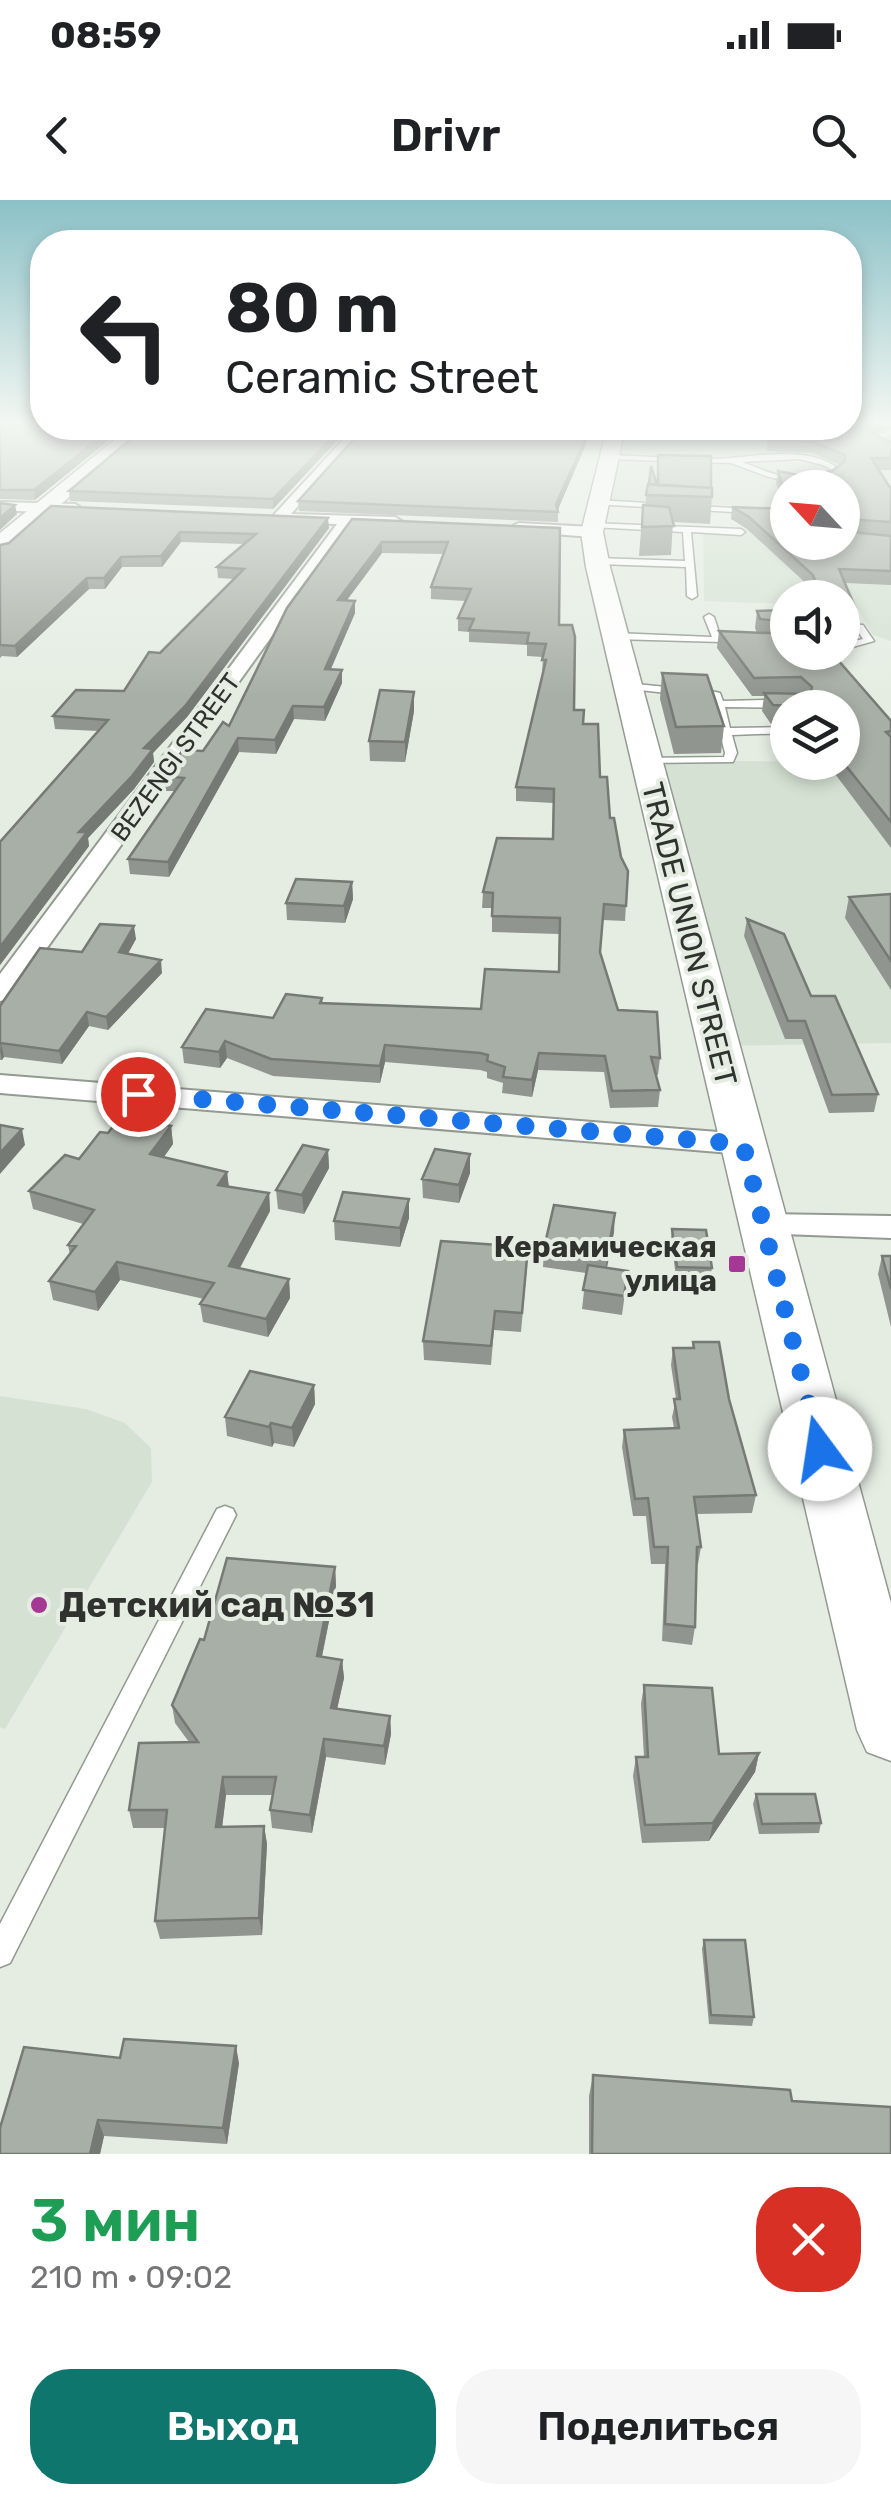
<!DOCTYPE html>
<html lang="ru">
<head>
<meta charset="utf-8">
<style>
	body { margin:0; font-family:Rubik,sans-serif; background:#f6f6f6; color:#202124; height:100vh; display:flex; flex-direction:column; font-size:38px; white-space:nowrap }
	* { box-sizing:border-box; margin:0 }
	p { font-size:32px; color:#757577 }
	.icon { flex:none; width:55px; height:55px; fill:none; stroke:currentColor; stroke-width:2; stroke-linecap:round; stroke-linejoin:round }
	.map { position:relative; height:1954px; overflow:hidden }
	.drawer { display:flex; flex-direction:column; background:#fff; flex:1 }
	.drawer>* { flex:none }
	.hud { position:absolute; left:30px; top:30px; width:832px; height:210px; border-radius:40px; box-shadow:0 5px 15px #0003; background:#fff; color:#202124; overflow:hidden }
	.needle { width:65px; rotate:296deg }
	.buttons { position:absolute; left:770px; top:270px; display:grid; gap:20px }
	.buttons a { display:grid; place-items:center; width:90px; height:90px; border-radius:50%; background:#fff; box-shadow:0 5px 15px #0003; font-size:50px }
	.pin { position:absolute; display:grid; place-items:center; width:85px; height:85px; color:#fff; margin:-42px; border:5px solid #fff; border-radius:50%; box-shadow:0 2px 10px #0007 }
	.me { position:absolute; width:110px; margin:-55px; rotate:346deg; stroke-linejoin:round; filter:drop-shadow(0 0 8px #0008) }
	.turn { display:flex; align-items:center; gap:35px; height:210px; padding:0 30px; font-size:45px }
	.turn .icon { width:130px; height:130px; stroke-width:2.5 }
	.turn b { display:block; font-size:70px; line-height:85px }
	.round { display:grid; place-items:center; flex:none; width:105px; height:105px; border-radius:40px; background:#f6f6f6 }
	.summary { display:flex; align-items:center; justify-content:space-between; height:170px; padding:0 30px }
	h1 { font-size:60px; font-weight:600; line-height:75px; color:#1e9e55 }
	.action { display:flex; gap:20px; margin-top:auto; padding:20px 30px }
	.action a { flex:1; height:115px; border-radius:40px; background:#0f766e; color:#fff; font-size:40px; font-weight:600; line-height:115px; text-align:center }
	.action a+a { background:#f6f6f6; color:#202124 }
	.status { display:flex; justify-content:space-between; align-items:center; height:70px; padding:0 50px; background:#fff; direction:ltr }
	.status svg { height:28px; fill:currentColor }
	header { display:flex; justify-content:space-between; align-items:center; height:130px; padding:0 30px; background:#fff; font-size:45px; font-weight:600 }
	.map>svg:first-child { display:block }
	.built { fill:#d5e2d3; fill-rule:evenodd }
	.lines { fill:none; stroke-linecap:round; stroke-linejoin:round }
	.lane-casing { stroke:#929a91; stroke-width:3 }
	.street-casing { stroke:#929a91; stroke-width:4 }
	.secondary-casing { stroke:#929a91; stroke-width:3 }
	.lane { fill:#fff; fill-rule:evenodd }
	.street { fill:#fff; fill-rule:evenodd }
	.secondary { fill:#fff; fill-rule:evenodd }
	.wall { fill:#90968f; fill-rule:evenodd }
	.shaded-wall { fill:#767a74 }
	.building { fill:#a8afa6; stroke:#767a74; stroke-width:2.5 }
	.route { stroke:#1a73e8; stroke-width:18; stroke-dasharray:0 32.4 }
	.poi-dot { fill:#a63895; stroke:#e5ede3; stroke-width:4 }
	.labels { text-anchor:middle; stroke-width:8; stroke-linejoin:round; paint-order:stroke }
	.far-street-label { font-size:25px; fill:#2f322e; stroke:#e5ede3 }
	.street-label { font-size:30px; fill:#2f322e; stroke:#e5ede3 }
	.poi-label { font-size:30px; font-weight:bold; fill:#2f322e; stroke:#e5ede3; text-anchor:end }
	.near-poi-label { font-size:35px; font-weight:bold; fill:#2f322e; stroke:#e5ede3; text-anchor:start }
</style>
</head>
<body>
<div class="status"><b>08:59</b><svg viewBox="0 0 49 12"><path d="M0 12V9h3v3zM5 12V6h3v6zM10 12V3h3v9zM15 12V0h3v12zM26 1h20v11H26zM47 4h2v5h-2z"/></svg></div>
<header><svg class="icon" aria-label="back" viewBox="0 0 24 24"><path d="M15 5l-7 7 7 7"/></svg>Drivr<svg class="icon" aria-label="search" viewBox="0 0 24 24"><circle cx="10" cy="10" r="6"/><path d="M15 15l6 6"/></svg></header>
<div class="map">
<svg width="891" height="1954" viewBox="0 0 891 1954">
	<rect width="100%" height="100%" fill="#e5ede3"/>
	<!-- built -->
	<path class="built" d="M891 223V441L873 435 857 407 843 406 842 398H788L787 404 704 401 703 333 747 334 744 306 597 299 616 228H850ZM788 288H842V342H788Z
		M891 559V843L718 846 645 560 842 562Z
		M0 1196 86 1209 125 1223 151 1248 152 1282 5 1529 0 1527Z"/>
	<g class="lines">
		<defs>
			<path id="lane" d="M891 230V235L879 240 891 245V250L869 240Z
				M608 255C642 256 676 259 710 259 753 259 804 242 841 270L830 279 801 284 769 277 731 263 605 259ZM799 259 823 265 832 270C806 291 769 272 742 262Z
				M596 300 733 308 788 314V319L733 312 593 304Z
				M590 323 741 329 745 332 741 335 691 332 697 396 692 399 687 396 686 367 597 364 593 361 597 358 685 361 683 332 593 327Z
				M709 414 714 417 722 442 614 439 609 436 614 433 712 437 704 417Z
				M842 424 863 425 874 441 842 450V444L863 439 857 430H842Z
				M626 483 716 492 720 493 723 501 798 499 807 508 725 507 730 528 788 527V533L732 535 737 553 733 562 645 563 641 562V558L724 557 725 553 711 498 622 488V484Z
				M225 1306 233 1309 236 1315 10 1763 0 1767V1724L217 1309Z"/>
			<path id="street" d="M354 228H367L291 314 395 317 403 322 395 327 352 325 10 799 0 801V774L337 324 279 323 271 318Z
				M0 302 75 304 83 309 75 314 0 310Z
				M519 323 592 327 600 332 592 337 514 331V325Z
				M0 875 743 934 754 937 759 944 754 951 743 954 0 893Z
				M764 1014 891 1016V1038L752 1033 747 1025 752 1017Z"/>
			<path id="secondary" d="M129 228H149L8 350 0 352V333Z
				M607 228H625L603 332 610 367 891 1403V1561L867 1552 857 1530 586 367 581 332Z"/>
		</defs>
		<!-- lane casing -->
		<use href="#lane" class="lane-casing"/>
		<!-- street casing -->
		<use href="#street" class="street-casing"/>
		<!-- secondary casing -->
		<use href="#secondary" class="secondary-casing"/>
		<!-- lane -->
		<use href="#lane" class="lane"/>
		<!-- street -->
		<use href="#street" class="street"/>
		<!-- secondary -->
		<use href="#secondary" class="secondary"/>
	</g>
	<!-- wall -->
	<path class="wall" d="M0 223H42L35 300 0 299Z
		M891 223V227L874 235 890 241 891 229V270H878L891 289V385L845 383 855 407 852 420 857 437 842 439V398H814L811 388 747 329 731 319 732 307 784 309 776 282 778 271 803 276 832 271 840 265 812 253 767 251 768 238 824 240 821 228H850ZM788 288H842V342H788Z
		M144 228H349L273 309 70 301 69 291Z
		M364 228H590L584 249 558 309V322L299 311 298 301Z
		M658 255 711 288 712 297 710 324 673 322 671 355 639 356 643 305 645 306 648 284 657 283Z
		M51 306 329 328 187 517 153 553 154 562 134 589 88 638 89 646 0 765V642L98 531 55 529 53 516 124 491 234 379 218 378 217 367 244 344 181 342 162 367H122L105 389H89L17 457 2 456 0 458V345L9 343Z
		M352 319 560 328 559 425 574 510 583 524 600 577 621 657 628 671 625 721 603 720 600 752 618 810 660 858 658 875 656 874 660 890 658 907 610 908 604 872 538 870 532 897 502 893 503 883 487 878V872L480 870 385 862 380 883 273 876 227 858 220 868 184 863 182 847 273 818 322 798 323 803 481 809 558 772 559 734 492 732V708H482L483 692 552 639 553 603 516 601V587L543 473H542L543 457 527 456V445L469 442V432L458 431V418L466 401 431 399V387L444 354 382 353 347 400 355 401V413L331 469 342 470V483L325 521 294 519 276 554 239 552 169 677 130 674 128 659 175 591H165L163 576 203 551 229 526Z
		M788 410V452L891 521V648L826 562H842V508H788V547L780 537 782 524H771L762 511 764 496H752L717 448 719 431 757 433 755 428 757 411Z
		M662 473 724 526 721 553 674 554 660 499Z
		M414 511 405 562 370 561 369 541Z
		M352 682 353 699 345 723 287 720 286 703Z
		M891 694V790L845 718 849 697Z
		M747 719 811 796 878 894 874 912 829 913 802 839H785L744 736Z
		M136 739 128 754 162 773 108 830 89 826 62 864 4 857 2 860H0V806L82 752Z
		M171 926 173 944 164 957 227 972 229 987 269 993 270 1011 240 1068 289 1079 290 1098 268 1137 203 1122 200 1104 204 1099 120 1080 98 1111 53 1100 49 1081 70 1055 68 1045 83 1024 33 1009 29 991 79 959 108 933Z
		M328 950 329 968 304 1014 278 1009 276 990Z
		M470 954V973L459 1003 423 998 422 979Z
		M409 999V1018L400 1047 335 1040 334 1021Z
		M672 1029 712 1068 710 1078 676 1077 671 1039Z
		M614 1032 607 1068 628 1071 622 1115 582 1109 586 1073 543 1067 544 1048Z
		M882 1056H891V1127L878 1074Z
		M527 1066 521 1132 494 1130 491 1165 424 1160 423 1141Z
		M693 1142 729 1199 756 1295 752 1313 696 1314 701 1347 698 1364H697L695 1427 692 1445 662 1441 665 1364H651L646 1316H633L622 1247 624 1230 674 1228 672 1217 676 1199 671 1165 673 1148H692Z
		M314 1185 315 1204 294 1247 274 1243 272 1247 227 1236 225 1217Z
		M335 1367 336 1386 322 1457 342 1460 344 1478 337 1509 390 1516 391 1534 385 1565 326 1557 312 1633 272 1628 270 1610 273 1595H226L222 1627 264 1626 267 1644 262 1735 160 1739 155 1721 165 1628H133L129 1610 189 1542 175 1523 172 1505 204 1440Z
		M644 1485 719 1554 759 1553 755 1572 709 1641 642 1643 633 1576 636 1557H644L641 1504Z
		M756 1594 821 1623 819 1633 759 1634 753 1604Z
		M704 1740 754 1817 752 1826 709 1824 702 1749Z
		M120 1858 239 1863 227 1944 104 1936 100 1954H0Z
		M593 1875 792 1901 891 1954H589V1896Z"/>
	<!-- shaded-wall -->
	<path class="shaded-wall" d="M878 223H891V227L866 239 867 228Z
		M112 228H124L35 300 34 290Z
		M341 228H349L273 309V299Z
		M588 228H590L584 249 556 314V304Z
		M15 305 17 314 0 330V318Z
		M328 318 329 328 187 517 153 553 154 562 134 589 88 638 89 646 0 765V747L79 632Z
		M180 332 181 342 162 367 161 356Z
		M382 342V353L338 412V400Z
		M121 357 122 367 105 389 104 378Z
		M87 378 89 389 17 457 15 446Z
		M355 401V413L325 482V469Z
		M859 422 857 437 842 439V425Z
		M342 470V483L325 521 324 507Z
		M414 492V511L405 562V542Z
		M293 506 294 519 276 554 275 540Z
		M238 538 239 552 169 677 168 662Z
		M352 682 353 699 345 723 344 706Z
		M134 726 136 739 121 765 119 752Z
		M161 760 162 773 108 830 106 817Z
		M87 812 89 826 62 864 59 851Z
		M225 841 227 858 220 868 219 852Z
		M1 843 4 857 2 860 0 851Z
		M385 845V862L380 883V866Z
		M539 853 538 870 532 897V880Z
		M171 926 173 944 153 972 150 954Z
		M22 929 25 945 0 974V953Z
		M328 950 329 968 304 1014 302 995Z
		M470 954V973L459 1003V985Z
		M227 972 229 990 218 985Z
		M269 993 270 1011 231 1084 229 1066Z
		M409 999V1018L400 1047V1028Z
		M615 1013 614 1032 605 1076 607 1056Z
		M117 1062 120 1080 98 1111 95 1092Z
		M289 1079 290 1098 268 1137 266 1119Z
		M314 1185 315 1204 294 1247 292 1228Z
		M271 1223 274 1243 272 1247 269 1227Z
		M335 1367 336 1386 318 1475 317 1456Z
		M342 1460 344 1478 333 1527 331 1508Z
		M390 1516 391 1534 385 1565 384 1546Z
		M324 1539 326 1557 312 1633 310 1615Z
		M759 1553 755 1572 709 1641 713 1623Z
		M223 1577 226 1595 220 1645 216 1627Z
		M264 1626 267 1644 262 1735 259 1718Z
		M236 1846 239 1863 227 1944 223 1928Z
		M98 1920 104 1936 100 1954H90Z"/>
	<!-- building -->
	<path class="building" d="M0 223H42V228H112L34 290H0Z
		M850 223H878L867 228 869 232 891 242V258H871L891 289V322L844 319 842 320V288H788V299L786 298 778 271 803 276 832 271 845 261V255L814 242 768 240V238L828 240 825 228H850Z
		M144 228H341L273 299 69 291Z
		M364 228H588L585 240 556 304 558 312 298 301Z
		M658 255 711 256V288L658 285Z
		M651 266 657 285 649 284Z
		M648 284 712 288V297L646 295Z
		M0 303 15 305 0 318Z
		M643 305 669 307 674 326 642 327Z
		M51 306 328 318 186 505 144 548 153 549 132 576 79 632H87L0 747V642L108 520 53 516 76 490 124 491 149 452 160 453 244 369 217 367 256 334 180 332 161 356 121 357 104 378H87L15 446 0 445V345L9 343Z
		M732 307 788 309V342H842V331L891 336V371L839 369 855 407H842V398H821L813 375 749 317Z
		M352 319 560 328 559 425H572L575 437 574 510H584L583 524H598L600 577H607L610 618H614L621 657 628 671 626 706 604 704 600 752 618 810 657 812 660 858 651 857 660 890 612 891 605 856 539 853 532 880 503 877 505 867 487 861 488 855 480 853 385 845 380 866 271 859 225 841 219 852 182 847 206 809 273 818 286 794 322 798 320 803 481 809 485 769 559 772 560 718 492 716 493 693 483 692 497 638 553 639 554 589 516 587 546 460H542L546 444 527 443 529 433 469 430 474 419 458 418 471 389 431 387 448 342H382L338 400 355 401 325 469 342 470 324 507 293 506 275 540 238 538 168 662 128 659 184 578 163 576 183 550 203 551 223 522 229 526 287 408Z
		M788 410V422L760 419 757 411Z
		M842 417 859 422 842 425Z
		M719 431 788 434V452H831L891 521V531L886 532 891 537V622L842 561V508H793V506L773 505 764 493 810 494 812 487 801 477 754 478Z
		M662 473 707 475 724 526 676 527Z
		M380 490 414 492 405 542 369 541Z
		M296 679 352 682 344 706 286 703Z
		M891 694V761L849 697Z
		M747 719 784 734 811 796H835L878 894 832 895 805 821H788Z
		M100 724 134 726 119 752 161 760 106 817 87 812 59 851 1 843 0 845V806L40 748 82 752Z
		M142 921 171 926 150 954 227 972 218 985 269 993 229 1066 289 1079 266 1119 200 1104 214 1083 117 1062 95 1092 49 1081 76 1046 68 1045 94 1010 29 991 65 955 79 959 100 932 108 933 114 925 136 929Z
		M0 925 22 929 0 953Z
		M303 945 328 950 302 995 276 990Z
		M435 949 470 954 459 985 422 979Z
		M343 992 409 999 400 1028 334 1021Z
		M554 1005 615 1013 607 1056 544 1048Z
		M672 1029 706 1030 712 1068 677 1067Z
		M441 1041 528 1047 522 1113 495 1111 491 1146 423 1141Z
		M882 1056H891V1089Z
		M588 1065 628 1071 624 1096 583 1090Z
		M693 1142H719L729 1199 756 1295 694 1297 701 1347H697L695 1427 665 1424 668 1347H654L648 1298 635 1299 624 1230 679 1228 674 1199H680L673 1148H694Z
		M250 1171 314 1185 292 1228 271 1223 269 1227 225 1217Z
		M227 1358 335 1367 317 1456 342 1460 331 1508 390 1516 384 1546 324 1539 310 1615 270 1610 276 1577H223L216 1627 264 1626 259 1718 155 1721 167 1610H129L139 1543 198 1542 172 1505 200 1439 204 1440Z
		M644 1485 712 1488 719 1554 759 1553 713 1623 645 1625 636 1557H648Z
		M756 1594H815L821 1623 762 1624Z
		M704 1740H745L754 1817 711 1815Z
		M124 1839 236 1846 223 1928 98 1920 90 1954H0V1928L24 1847 120 1858Z
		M593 1875 790 1890 792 1901 891 1907V1954H592Z"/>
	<!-- sky -->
	<linearGradient id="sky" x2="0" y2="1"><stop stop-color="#8bc1c7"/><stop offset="0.45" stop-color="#f3f7f2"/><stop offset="1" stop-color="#f3f7f2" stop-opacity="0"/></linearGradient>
	<rect width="891" height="496" fill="url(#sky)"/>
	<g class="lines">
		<!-- route -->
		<path class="route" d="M138 894 743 944 820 1249"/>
	</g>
	<!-- markers -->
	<g class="poi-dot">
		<rect x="727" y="1054" width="20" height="20" rx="5"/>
		<circle cx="39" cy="1405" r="10"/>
	</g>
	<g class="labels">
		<!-- far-street labels -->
		<g class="far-street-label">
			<text transform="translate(175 557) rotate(-54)" y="9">BEZENGI STREET</text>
		</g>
		<!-- street labels -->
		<g class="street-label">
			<text transform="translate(689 734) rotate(76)" y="10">TRADE UNION STREET</text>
		</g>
		<!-- poi labels -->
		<g class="poi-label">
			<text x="717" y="1057">Керамическая<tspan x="717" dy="34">улица</tspan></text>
		</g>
		<!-- near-poi labels -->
		<g class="near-poi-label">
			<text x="59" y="1417">Детский сад №31</text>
		</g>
	</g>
</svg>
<div class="buttons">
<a><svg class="needle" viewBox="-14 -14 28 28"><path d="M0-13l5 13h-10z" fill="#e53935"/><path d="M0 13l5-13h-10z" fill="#757577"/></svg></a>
<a><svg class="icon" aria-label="sound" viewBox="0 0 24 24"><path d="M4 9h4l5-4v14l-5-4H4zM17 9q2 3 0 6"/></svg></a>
<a><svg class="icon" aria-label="layers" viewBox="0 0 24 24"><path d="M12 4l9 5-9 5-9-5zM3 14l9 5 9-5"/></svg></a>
</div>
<div class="pin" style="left:138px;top:894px;background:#d93025"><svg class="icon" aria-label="arrive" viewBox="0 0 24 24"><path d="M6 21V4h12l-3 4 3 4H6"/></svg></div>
<svg class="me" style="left:820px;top:1249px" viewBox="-20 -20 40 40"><circle r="19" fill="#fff"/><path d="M0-13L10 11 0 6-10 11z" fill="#1a73e8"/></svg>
<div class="hud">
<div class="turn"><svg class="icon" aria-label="left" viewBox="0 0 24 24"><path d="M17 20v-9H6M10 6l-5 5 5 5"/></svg><div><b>80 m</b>Ceramic Street</div></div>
</div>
</div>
<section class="drawer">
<div class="summary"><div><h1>3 мин</h1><p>210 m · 09:02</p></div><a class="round" style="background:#d93025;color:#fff"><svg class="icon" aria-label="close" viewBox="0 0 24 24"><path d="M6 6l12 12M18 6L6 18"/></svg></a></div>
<div class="action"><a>Выход</a><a>Поделиться</a></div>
</section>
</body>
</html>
